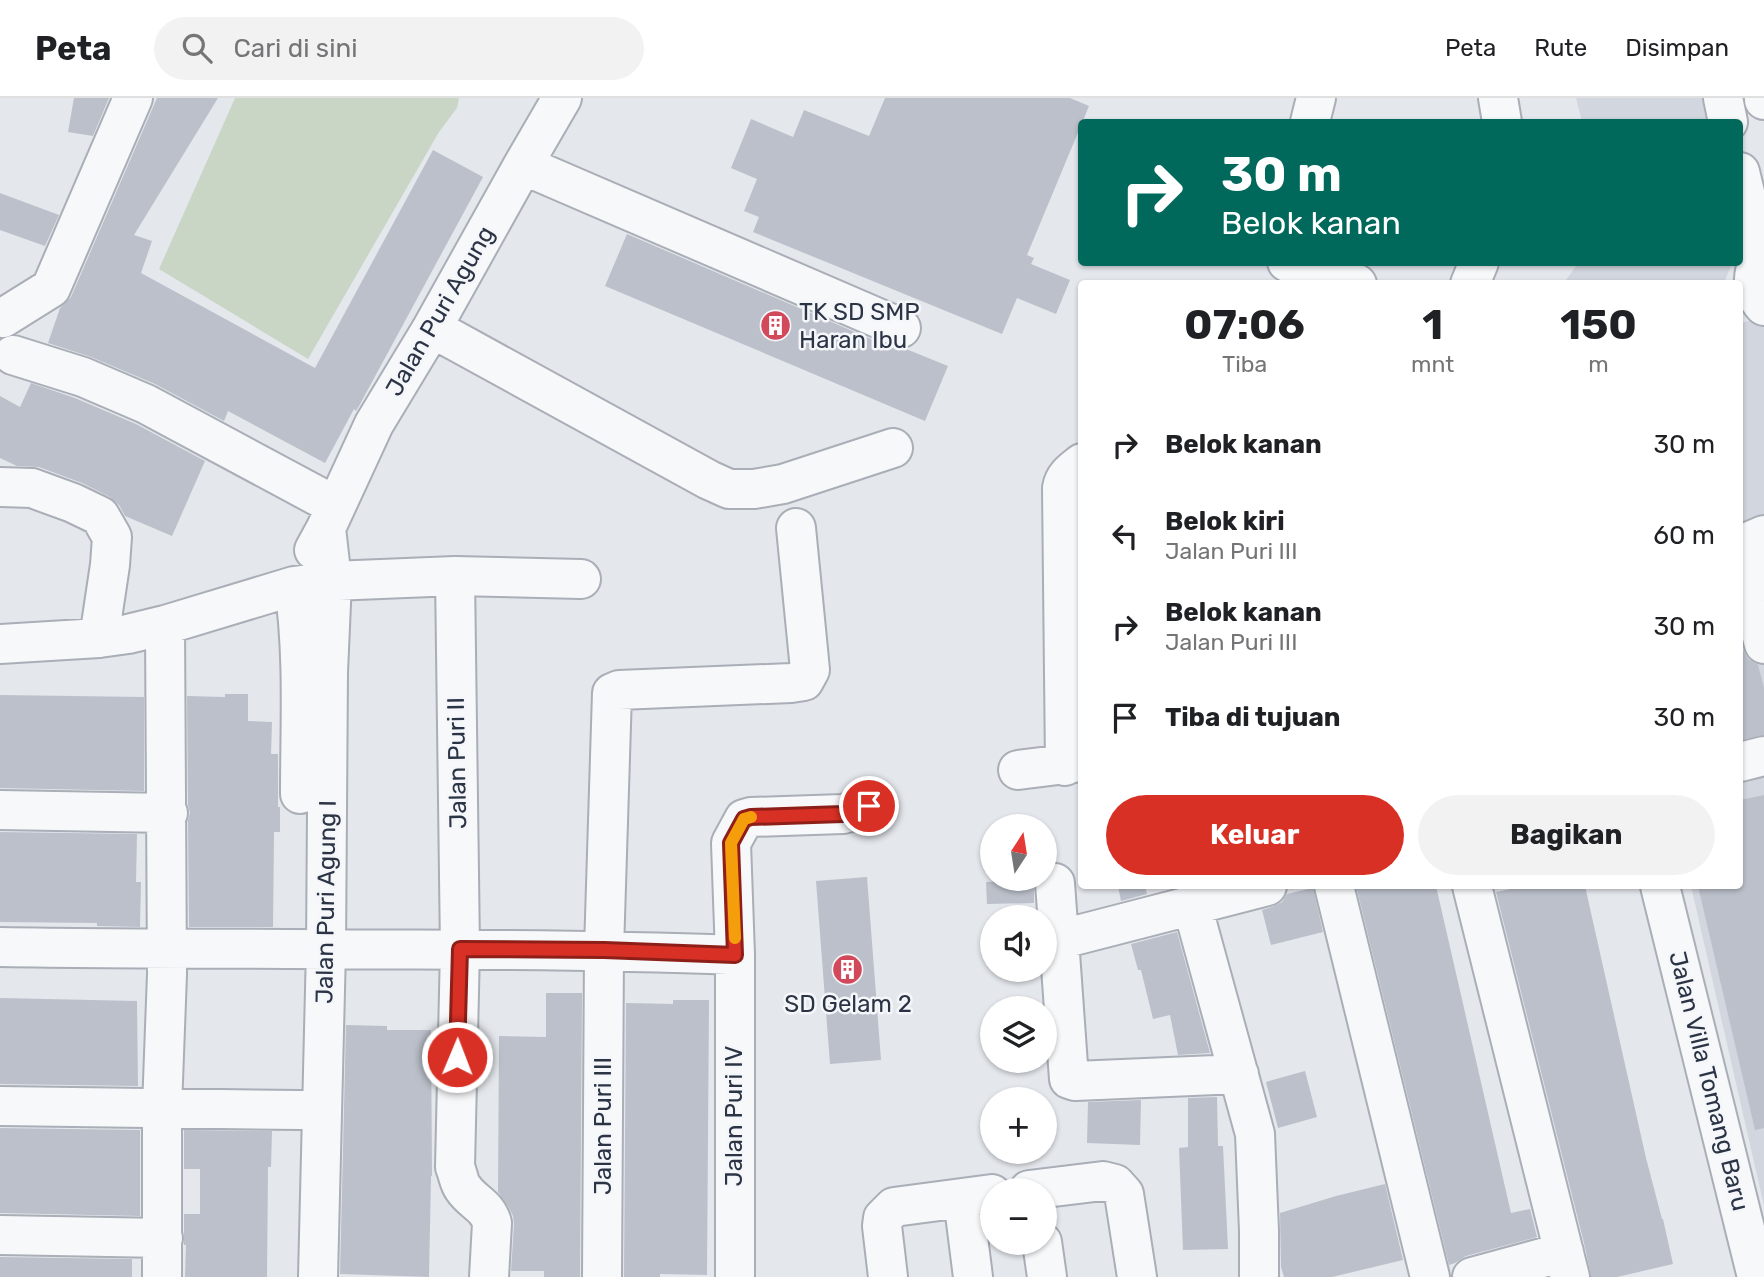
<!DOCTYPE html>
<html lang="id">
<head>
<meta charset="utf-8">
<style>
	body { margin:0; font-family:Rubik,sans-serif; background:#f2f2f2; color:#202124; height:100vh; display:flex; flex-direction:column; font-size:26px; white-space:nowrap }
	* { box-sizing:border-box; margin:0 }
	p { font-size:23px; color:#757577 }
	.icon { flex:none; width:38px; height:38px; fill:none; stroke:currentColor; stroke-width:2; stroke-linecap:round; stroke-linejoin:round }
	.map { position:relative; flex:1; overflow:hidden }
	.side { position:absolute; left:1078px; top:182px; width:665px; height:609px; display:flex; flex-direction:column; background:#fff; border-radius:7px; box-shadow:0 2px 5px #0004 }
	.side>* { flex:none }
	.guide { position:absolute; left:1078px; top:21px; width:665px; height:147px; border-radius:7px; box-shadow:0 2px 5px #0004; background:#00695c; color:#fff; overflow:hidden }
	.needle { width:46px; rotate:12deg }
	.buttons { position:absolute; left:980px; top:716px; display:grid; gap:14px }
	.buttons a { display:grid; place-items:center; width:77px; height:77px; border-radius:50%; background:#fff; box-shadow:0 2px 5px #0004; font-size:35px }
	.pin { position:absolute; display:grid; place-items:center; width:60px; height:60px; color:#fff; margin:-30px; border:4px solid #fff; border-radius:50%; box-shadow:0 2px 7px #0007 }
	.me { position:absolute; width:77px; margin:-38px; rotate:1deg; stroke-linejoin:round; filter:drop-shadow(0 0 5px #0008) }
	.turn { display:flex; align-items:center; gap:24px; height:147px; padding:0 28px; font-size:32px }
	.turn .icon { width:91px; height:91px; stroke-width:2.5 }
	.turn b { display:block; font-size:49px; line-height:60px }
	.eta { display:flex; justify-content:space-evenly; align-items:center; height:119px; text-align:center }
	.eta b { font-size:42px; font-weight:700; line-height:49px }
	.cta { display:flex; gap:14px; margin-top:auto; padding:14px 28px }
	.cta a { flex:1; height:80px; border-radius:42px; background:#d93025; color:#fff; font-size:28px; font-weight:700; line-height:80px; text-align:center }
	.cta a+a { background:#f2f2f2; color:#202124 }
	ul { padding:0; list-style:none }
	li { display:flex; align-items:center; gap:21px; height:91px; padding:0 28px }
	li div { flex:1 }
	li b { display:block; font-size:26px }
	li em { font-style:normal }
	header { display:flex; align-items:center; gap:42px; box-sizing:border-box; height:98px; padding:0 35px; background:#fff; border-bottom:2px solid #e0e0e0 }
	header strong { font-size:33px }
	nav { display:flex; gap:38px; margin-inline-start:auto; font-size:24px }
	.search { width:490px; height:63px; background:#f2f2f2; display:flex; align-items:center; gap:18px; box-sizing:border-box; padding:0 24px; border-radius:38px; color:#757577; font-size:26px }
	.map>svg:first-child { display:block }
	.built { fill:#d2d6de }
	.green { fill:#c9d6c5 }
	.building { fill:#bbc0ca }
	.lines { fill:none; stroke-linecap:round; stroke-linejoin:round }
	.minor-casing { stroke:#a9aeb7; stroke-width:42 }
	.minor { stroke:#f7f8fa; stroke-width:38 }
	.route-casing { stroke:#8d1f18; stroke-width:18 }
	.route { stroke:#d93025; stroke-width:12 }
	.slow { stroke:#f59e0b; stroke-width:12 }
	.labels { text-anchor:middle; stroke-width:5; stroke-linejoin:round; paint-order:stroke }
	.street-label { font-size:24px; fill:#2b3445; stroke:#f4f6f9 }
	.poi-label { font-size:24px; fill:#2b3445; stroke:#f4f6f9; text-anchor:start }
</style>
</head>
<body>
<header>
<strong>Peta</strong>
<div class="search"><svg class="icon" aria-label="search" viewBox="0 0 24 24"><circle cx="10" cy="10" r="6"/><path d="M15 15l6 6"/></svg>Cari di sini</div>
<nav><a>Peta</a><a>Rute</a><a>Disimpan</a></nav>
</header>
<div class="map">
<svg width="1764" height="1179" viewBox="0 0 1764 1179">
	<rect width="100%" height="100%" fill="#e4e7ec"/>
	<!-- built -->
	<path class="built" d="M1576 0H1712L1718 24H1582Z
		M1579 164H1732V165L1724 185H1564Z
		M1764 217V1108L1691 788H1740V226Z"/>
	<!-- green -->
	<path class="green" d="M235 0H459L457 10 439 34 308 261 159 171Z"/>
	<!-- building -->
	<path class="building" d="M74 0H109L93 38 68 34Z
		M157 0H218L134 137 152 143 141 175 315 270 433 52 483 79 359 308 356 313 354 311 325 365 228 313 224 323 155 286 91 259 48 245 60 210 71 199Z
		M885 0H1070L1089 8 1027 157 1034 160 1031 166 1070 182 1056 216 1017 200 1002 236 753 134 759 119 744 113 757 81 731 70 751 21 793 39 804 12 869 38Z
		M0 95 59 117 45 148 0 132Z
		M627 136 892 250 906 251 948 268 925 323 605 188Z
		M31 285 75 300 136 326 205 363 172 438 125 418 119 407 110 399 82 385 39 369 17 368 0 360V298L20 309Z
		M1740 539 1743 552 1748 561 1758 567 1764 590V637L1740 642Z
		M225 596H248V623L272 624 271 656H278V709H280V734H274L273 829H189L188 722 190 715 188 707 187 598 225 599Z
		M0 597 144 599V693L0 690Z
		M1764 697V1030L1755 1032 1698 788H1740V702Z
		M0 734 137 736 136 784H141L140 829 97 828V825L0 824Z
		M867 779 881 962 830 966 816 783Z
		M1034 783V805L987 806 986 784Z
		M1118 788H1145L1147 796 1121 803Z
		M1356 788H1436L1511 1115 1530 1111 1537 1139 1466 1158 1455 1165 1449 1167Z
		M1525 788H1585L1646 1060 1662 1121H1663L1673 1166 1617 1179H1591L1585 1149 1496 794Z
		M1313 790 1323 834 1271 847 1262 812 1272 809 1282 804 1287 796Z
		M1177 834 1210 955 1178 957 1170 917 1153 921 1141 872H1138L1131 846Z
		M546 895H582L580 1179H544V1173H511L514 1126 513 1118 508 1108 498 1094 499 938 546 939Z
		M0 900 137 903 138 988 0 986Z
		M673 902H709L707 1177 660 1176V1179H624L626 905 673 906Z
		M346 927 387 928V932H431L432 1078H431L429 1179 340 1176Z
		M1305 973 1317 1019 1278 1030 1266 984Z
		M1217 999 1218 1048H1223L1228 1151 1183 1152 1179 1050 1188 1049V1000Z
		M1141 1002 1140 1047 1087 1045 1088 1004Z
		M0 1030 140 1032V1118L0 1115Z
		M184 1032 272 1033 271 1069H268L267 1179H185L186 1147H184V1116H200V1071H184Z
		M1385 1086 1403 1162 1332 1179H1284L1281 1169 1280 1115 1336 1098Z
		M0 1159 132 1161V1179H0Z"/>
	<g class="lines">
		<defs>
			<path id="minor" d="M1498 0 1502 24
				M1723 0 1728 24
				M1764 0V2
				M1310 24 1316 0
				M523 67 901 230
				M1740 74 1761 160
				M1764 157C1751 172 1750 193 1764 208
				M1287 164 1357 186
				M1470 186 1479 164
				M3 220 51 190 133 0
				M432 230 709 382 729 391H754L783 386 893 350
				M13 257 83 279 146 306 336 408
				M0 389 32 390 73 405 100 418 112 439 110 467 99 540
				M314 452 326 430 374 326 432 230 523 67 562 0
				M1740 458 1764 546
				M455 478 460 851 455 1069C458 1076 459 1085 463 1090 473 1105 487 1107 492 1125L489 1179
				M1758 484 1748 448 1750 443 1764 437
				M294 488C304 557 300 627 300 696
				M0 546 99 540 128 536 165 527 294 488 332 483 455 478 581 481
				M1740 664 1764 658
				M1065 668 1062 390C1064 378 1072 373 1082 365
				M1018 672 1082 664
				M0 712 168 715
				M1055 785 1069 981 1075 983 1239 976
				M1334 788 1430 1179
				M1472 788 1570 1179
				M1660 788 1757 1179
				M1192 807 1255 1036 1259 1133V1179
				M1058 842 1267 788
				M0 849C245 853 490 848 735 857
				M0 1008 300 1012 322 1011
				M1029 1092 1103 1083 1115 1086 1124 1096 1137 1179
				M963 1100 973 1179
				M0 1137 163 1140
				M1042 1144 1047 1179
				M162 1179V1010L167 876 165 527
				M318 1179 326 851 328 574 332 483 326 430
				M602 1179 604 852 612 595 619 592 791 585 804 583 810 572 796 430
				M735 1179V857L731 745 744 721 751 719 843 716 869 708
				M888 1179 882 1128 883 1120 894 1109 992 1096
				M1472 1179 1564 1154"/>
		</defs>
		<!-- minor casing -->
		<use href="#minor" class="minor-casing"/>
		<!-- minor -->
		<use href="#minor" class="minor"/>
	</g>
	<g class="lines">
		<defs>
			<path id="route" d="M457 959 460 851 604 852 735 857 731 745 744 721 751 719 843 716 869 708"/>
		</defs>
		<!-- route casing -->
		<use href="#route" class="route-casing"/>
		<!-- route -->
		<use href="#route" class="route"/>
		<!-- slow -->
		<path class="slow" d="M735 840 731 745 744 721 751 719"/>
	</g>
	<!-- icons -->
	<defs>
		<symbol id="building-disc" viewBox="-11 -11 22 22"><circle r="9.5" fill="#d1495b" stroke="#f4f6f9"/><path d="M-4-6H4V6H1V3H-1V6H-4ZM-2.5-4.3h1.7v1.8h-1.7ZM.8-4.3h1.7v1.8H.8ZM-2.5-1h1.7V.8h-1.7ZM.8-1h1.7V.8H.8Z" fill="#fff"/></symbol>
	</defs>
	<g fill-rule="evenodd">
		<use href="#building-disc" x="758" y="210" width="35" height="35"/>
		<use href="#building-disc" x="830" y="854" width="35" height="35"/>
	</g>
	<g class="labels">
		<!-- street labels -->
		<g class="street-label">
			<text transform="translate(440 213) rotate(-60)" y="8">Jalan Puri Agung</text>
			<text transform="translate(457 665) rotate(-91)" y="8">Jalan Puri II</text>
			<text transform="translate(326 804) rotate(-89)" y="8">Jalan Puri Agung I</text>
			<text transform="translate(1709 983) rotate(76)" y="8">Jalan Villa Tomang Baru</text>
			<text transform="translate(734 1018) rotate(-90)" y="8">Jalan Puri IV</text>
			<text transform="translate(603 1028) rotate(-90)" y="8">Jalan Puri III</text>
		</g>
		<!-- poi labels -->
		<g class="poi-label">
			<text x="799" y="222">TK SD SMP<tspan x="799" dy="28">Haran Ibu</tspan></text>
			<text x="848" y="914" text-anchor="middle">SD Gelam 2</text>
		</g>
	</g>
</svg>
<div class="buttons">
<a><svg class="needle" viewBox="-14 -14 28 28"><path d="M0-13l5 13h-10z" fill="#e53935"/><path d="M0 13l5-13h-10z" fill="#757577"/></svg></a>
<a><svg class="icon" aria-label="sound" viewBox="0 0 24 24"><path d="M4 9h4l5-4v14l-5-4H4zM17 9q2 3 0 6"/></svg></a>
<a><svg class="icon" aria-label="layers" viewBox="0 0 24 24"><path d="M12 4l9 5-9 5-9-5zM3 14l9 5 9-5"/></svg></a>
<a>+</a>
<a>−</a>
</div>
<div class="pin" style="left:869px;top:708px;background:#d93025"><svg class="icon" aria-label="arrive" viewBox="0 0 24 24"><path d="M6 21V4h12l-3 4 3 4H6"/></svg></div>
<svg class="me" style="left:457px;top:959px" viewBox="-20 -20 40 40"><circle r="17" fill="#d93025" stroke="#fff" stroke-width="3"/><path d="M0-11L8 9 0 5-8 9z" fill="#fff"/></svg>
<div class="guide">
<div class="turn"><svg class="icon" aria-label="right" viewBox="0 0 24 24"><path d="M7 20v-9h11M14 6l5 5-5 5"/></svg><div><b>30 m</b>Belok kanan</div></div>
</div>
<section class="side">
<div class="eta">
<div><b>07:06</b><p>Tiba</p></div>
<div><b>1</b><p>mnt</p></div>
<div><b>150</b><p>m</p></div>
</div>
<ul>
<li><svg class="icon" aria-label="right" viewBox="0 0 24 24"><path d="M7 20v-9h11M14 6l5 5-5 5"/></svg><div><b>Belok kanan</b></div><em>30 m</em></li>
<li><svg class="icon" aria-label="left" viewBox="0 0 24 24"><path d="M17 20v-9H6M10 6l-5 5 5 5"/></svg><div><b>Belok kiri</b><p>Jalan Puri III</p></div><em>60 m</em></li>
<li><svg class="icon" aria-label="right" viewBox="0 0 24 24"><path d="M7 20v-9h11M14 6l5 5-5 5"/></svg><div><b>Belok kanan</b><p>Jalan Puri III</p></div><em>30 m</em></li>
<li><svg class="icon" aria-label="arrive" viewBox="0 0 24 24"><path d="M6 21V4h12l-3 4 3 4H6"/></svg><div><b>Tiba di tujuan</b></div><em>30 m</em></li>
</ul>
<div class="cta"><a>Keluar</a><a>Bagikan</a></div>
</section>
</div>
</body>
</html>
